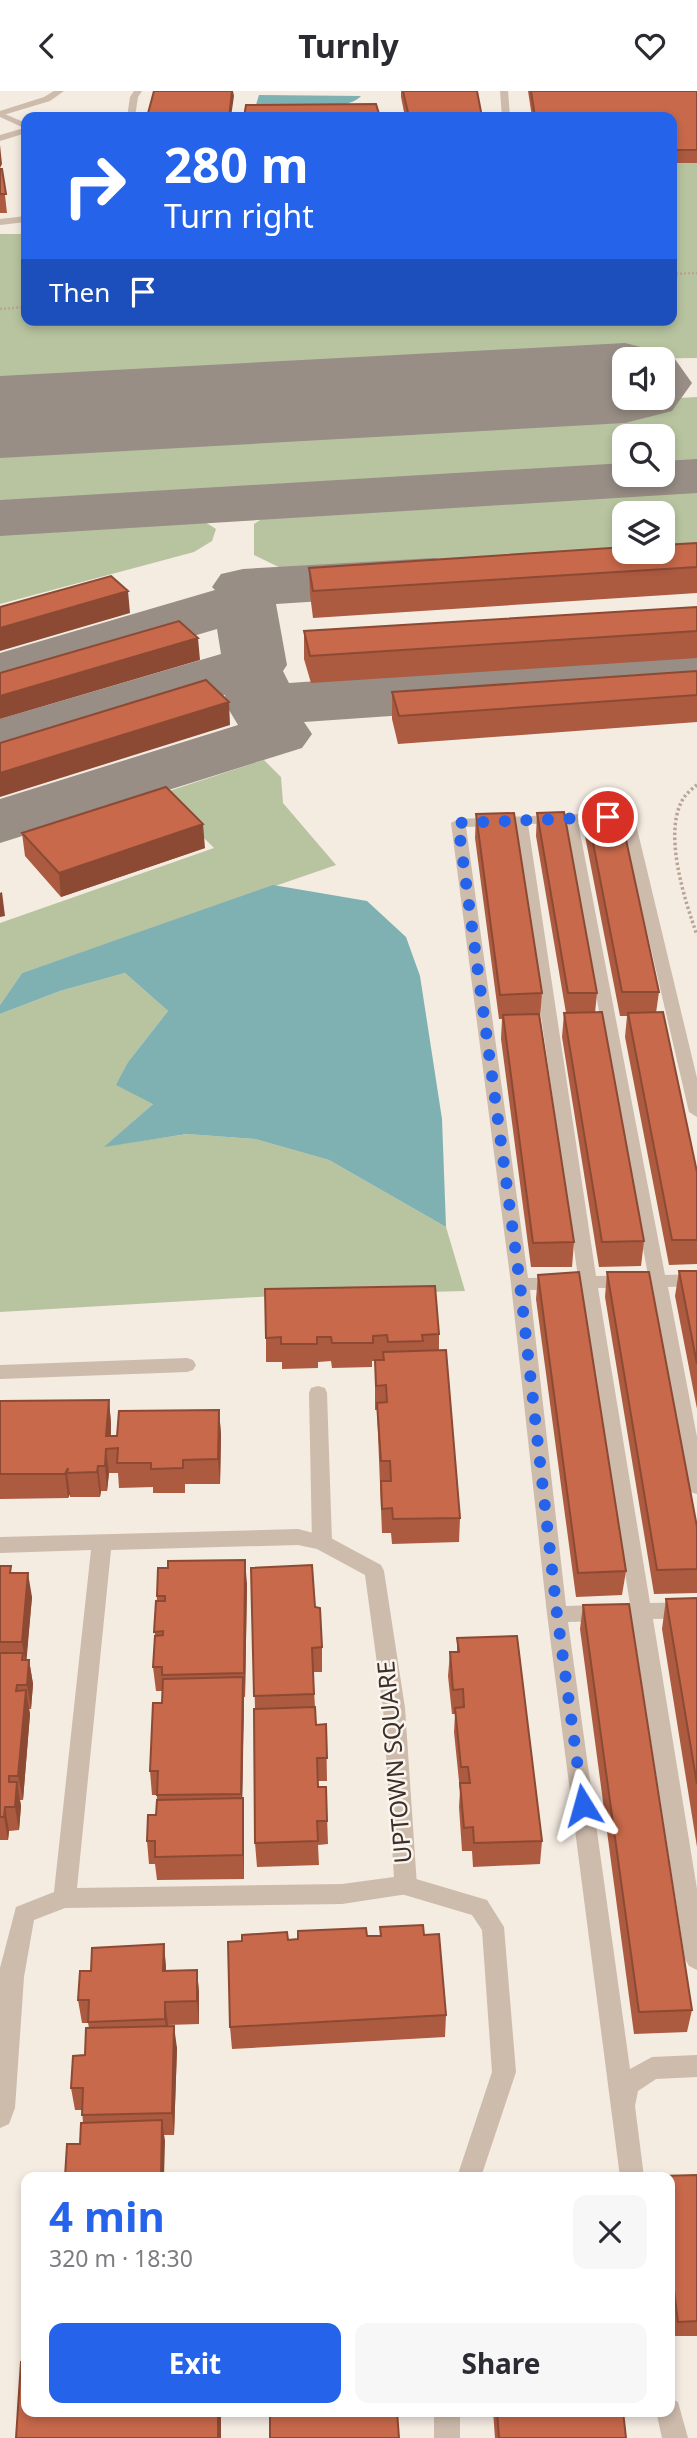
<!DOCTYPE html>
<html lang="en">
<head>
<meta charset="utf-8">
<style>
	body { margin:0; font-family:"Noto Sans",sans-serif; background:#f7f7f7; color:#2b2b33; height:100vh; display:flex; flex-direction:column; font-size:26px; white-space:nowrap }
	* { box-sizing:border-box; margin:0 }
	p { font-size:23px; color:#7c7c81 }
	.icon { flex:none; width:38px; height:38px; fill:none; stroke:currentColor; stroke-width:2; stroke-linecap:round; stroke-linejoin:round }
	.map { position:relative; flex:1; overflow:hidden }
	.drawer { position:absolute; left:21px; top:2081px; width:654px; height:245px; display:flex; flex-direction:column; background:#fff; border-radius:14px; box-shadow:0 4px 10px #0003 }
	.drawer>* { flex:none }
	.guide { position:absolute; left:21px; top:21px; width:656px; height:214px; border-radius:14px; box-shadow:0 4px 10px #0003; background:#2563eb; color:#fff; overflow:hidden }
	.controls { position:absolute; left:612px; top:256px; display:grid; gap:14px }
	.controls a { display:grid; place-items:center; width:63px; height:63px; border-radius:14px; background:#fff; box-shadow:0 4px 10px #0003; font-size:35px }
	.pin { position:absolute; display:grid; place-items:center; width:60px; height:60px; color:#fff; margin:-30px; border:4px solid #fff; border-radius:50%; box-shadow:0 2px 7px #0007 }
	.me { position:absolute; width:77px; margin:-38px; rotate:352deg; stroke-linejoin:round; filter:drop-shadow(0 0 5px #0008) }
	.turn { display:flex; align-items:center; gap:24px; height:147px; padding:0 28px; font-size:32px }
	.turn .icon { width:91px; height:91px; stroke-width:2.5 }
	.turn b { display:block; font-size:49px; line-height:60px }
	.then { display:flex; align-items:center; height:66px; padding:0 28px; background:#0003; gap:14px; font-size:26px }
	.round { display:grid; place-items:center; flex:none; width:74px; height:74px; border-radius:14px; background:#f7f7f7 }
	.summary { display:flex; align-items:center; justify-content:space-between; height:119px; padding:0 28px }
	h1 { font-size:42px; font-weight:700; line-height:52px; color:#2563eb }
	.cta { display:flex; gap:14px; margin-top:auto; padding:14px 28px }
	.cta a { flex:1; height:80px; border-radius:14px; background:#2563eb; color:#fff; font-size:28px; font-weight:700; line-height:80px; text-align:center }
	.cta a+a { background:#f7f7f7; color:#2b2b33 }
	header { display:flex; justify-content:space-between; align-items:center; height:91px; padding:0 28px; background:#fff; font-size:32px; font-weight:700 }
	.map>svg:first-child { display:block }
	.green { fill:#b8c4a0 }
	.water { fill:#7fb0b2 }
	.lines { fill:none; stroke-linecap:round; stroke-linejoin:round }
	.taxiway { fill:#988e86; fill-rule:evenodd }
	.runway { fill:#988e86; fill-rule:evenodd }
	.path-far1 { stroke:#b9a596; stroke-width:2.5; stroke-dasharray:2 2; stroke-linecap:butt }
	.path { stroke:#b9a596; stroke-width:3.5; stroke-dasharray:2.5 2.5; stroke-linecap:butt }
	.lane { fill:#cdbbac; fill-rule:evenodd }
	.street { fill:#cdbbac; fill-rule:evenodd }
	.wall { fill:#ac5a40 }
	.shaded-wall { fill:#8c4a34 }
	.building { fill:#c8694b; stroke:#8c4a34; stroke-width:2 }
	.route { stroke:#2563eb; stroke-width:12; stroke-dasharray:0 21.6 }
	.labels { text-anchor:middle; stroke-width:5; stroke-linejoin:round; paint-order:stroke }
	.near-street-label { font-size:24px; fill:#3b302b; stroke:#fbf5ee }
</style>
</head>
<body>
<header><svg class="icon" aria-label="back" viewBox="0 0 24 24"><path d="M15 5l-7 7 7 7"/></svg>Turnly<svg class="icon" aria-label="heart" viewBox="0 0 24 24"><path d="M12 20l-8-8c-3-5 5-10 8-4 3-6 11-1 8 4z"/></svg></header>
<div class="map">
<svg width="697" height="2347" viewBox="0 0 697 2347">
	<rect width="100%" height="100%" fill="#f4ebe1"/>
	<!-- green -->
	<path class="green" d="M672 69H697V267L625 268V271L0 306V143H26V229H672Z
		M697 306V378L663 380V345H625V382L0 418V345Z
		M697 393V457L663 459V422H625V460L293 483 254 464V433L275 419Z
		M176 423 202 429 216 438 212 450 194 461 0 513V434Z
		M264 669 281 686 283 712 336 774 22 882 0 914V832L214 757 160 703Z
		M125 882 168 920 128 971 117 994 154 1012 106 1055 188 1043 255 1048 329 1069 446 1136 465 1200 274 1205 0 1221V923L60 900Z"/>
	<!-- water -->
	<path class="water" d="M259 4 361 5C346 22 278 19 254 20Z
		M273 794 367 810 406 846 420 885 442 1028 446 1136 329 1069 255 1048 187 1043 104 1056 153 1013 116 994 128 971 168 920 125 882 60 900 0 923V914L22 882Z"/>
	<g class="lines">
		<!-- taxiway -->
		<path class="taxiway" d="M697 368V402L0 445V409L625 372V383H663V370Z
			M434 467 456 472 465 485 456 498 434 503 276 513 287 574 283 580 289 592 697 564V604L304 631 312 643 302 657 0 752V708L238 634 226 614 225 604 0 669V628L221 563 217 538 0 602V562L215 499 212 496 221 483 243 478Z"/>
		<!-- runway -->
		<path class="runway" d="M625 252 672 264 692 292 672 320 625 332 0 367V285ZM625 268H663V306H625Z"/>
		<!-- path-far1 -->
		<path class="path-far1" d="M672 183 697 182
			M0 218 26 216"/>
		<!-- path -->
		<path class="path" d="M697 694C693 697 688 701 685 705 661 738 685 810 697 844"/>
		<!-- lane -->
		<path class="lane" d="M134 0H142L138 6 135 26H127L130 6Z
			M500 0H508L510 26H502Z
			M0 21 26 32V42L0 50V44L24 37 0 26Z
			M26 125V131L0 134V128Z
			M627 721 634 725 697 987V1026L689 1021 621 729 578 731 665 1184 697 1183V1195L668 1196 697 1346V1403L690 1401 687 1396 650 1196 598 1197 650 1512 697 1511V1527L653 1528 697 1798V1879L689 1875 685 1868 632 1529 568 1531 630 1978 652 1966 697 1964V1986L656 1988 638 2000 635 2015 644 2086H620L547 1523 511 1193 451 732 458 728ZM564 732 648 1184 596 1185 528 733ZM514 734 578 1186 528 1187 466 736ZM580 1198 630 1513 566 1515 530 1199Z
			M187 1267 193 1269 196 1274 193 1279 187 1281 0 1288V1274Z
			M318 1295 325 1297 327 1302 332 1451 329 1456 322 1459 315 1456 312 1451 309 1302 311 1297Z
			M406 1785 487 1809 504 1836 516 1981 481 2086H457L492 1981 482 1839 472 1824 398 1802 395 1795 398 1788Z
			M670 2307 678 2311 688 2347H662L656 2320H670Z
			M434 2320H460V2347H434Z"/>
		<!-- street -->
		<path class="street" d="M54 0H64L50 10 0 25V20L44 6Z
			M298 1438 329 1446 381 1474 384 1480 405 1617 417 1795 414 1802 342 1813 65 1817 34 1829 24 1886 15 2017 9 2033 0 2037V1877L16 1816 54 1801 91 1459 0 1462V1446ZM298 1454 317 1458 365 1484 383 1617 394 1786 342 1793 77 1797 111 1459Z"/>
	</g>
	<!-- wall -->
	<path class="wall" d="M401 0H477L482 26H405L401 6Z
		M528 0H697V72H672V26H532Z
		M0 78H2L7 122H0Z
		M697 452V502L313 527 310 503 309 477Z
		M697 516V567L311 592 304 568V540Z
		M697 580V631L398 653 392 628V601Z
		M587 721 659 901 656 922 697 1081V1173L669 1174 625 946 627 925H620L585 745Z
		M537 722 597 902 595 922 644 1150 641 1175 599 1176 562 946 564 922H566L536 745Z
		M476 723 542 902 540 926 574 1151 572 1176H531L501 948 502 928H499L475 747Z
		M22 742 205 757 61 806 25 765Z
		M679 1180H697V1318L675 1205Z
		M607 1181 697 1436V1502L654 1503 605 1206Z
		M538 1184 626 1480 622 1504 576 1506 536 1208Z
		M439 1243V1260L460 1427 459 1451 392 1453 391 1442H382L377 1319H375V1270H372V1276L332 1277 331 1270 318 1271V1277L282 1278V1271H266V1247Z
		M109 1309 111 1333V1345H117L219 1319 221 1344 220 1393H185V1402H153V1396L119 1397 118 1382H109L107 1400H101L100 1406H70V1403L68 1407 0 1408V1310Z
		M0 1475 12 1482 32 1506 26 1569H29L33 1593 31 1618H29L30 1623 23 1709H20L21 1715 19 1739 9 1740 8 1749H0Z
		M251 1477 315 1516 322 1556V1581H313L316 1634 326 1633 327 1690H318V1696H326L328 1753 318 1754 319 1774 257 1776 255 1752V1618Z
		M247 1493 245 1606H244L242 1707 244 1731V1788L157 1789 155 1773H149L147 1750 156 1724 157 1704H152L150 1680 162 1612V1600H156L153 1576 157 1505Z
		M697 1507V1756L662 1538 666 1508Z
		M583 1514 692 1919 687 1941 634 1943 580 1538Z
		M457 1547 542 1750 540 1773 473 1776 472 1760H462L459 1716 460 1700 454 1641 455 1623H452L448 1585 450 1561H457Z
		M424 1844 446 1924 445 1946 232 1958 230 1936 288 1849Z
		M164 1853 166 1880 197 1879 199 1902V1933L168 1934 177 1957 174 2044H164L165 2051 80 2053 83 2032 82 2019H75L71 1997 85 1964 89 1937 88 1932H82L78 1909 91 1880Z
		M697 2084V2245H674L670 2212V2086Z
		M493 2320H623L626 2347H495Z"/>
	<!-- shaded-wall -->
	<path class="shaded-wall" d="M232 0H233L234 5 231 26H229Z
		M0 54 2 73 0 77Z
		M128 500 130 522 0 560V537Z
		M198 547 200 569 0 628V605Z
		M229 611 230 634 0 706V682Z
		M203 733 205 757 61 806 59 782Z
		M2 801 5 825 0 826V802Z
		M109 1309 111 1333 110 1358 106 1345Z
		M219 1319 221 1344 220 1393 218 1368Z
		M106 1358 109 1382 107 1400 105 1375Z
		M98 1375 101 1400 100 1406 97 1381Z
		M68 1377 67 1382 70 1403 68 1407 65 1383Z
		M245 1469 247 1493 245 1606 244 1582Z
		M28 1482 32 1506 26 1575 22 1551Z
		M29 1569 33 1593 31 1618 27 1594Z
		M243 1586 244 1610 242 1726 241 1703Z
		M26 1599 30 1623 23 1709 18 1685Z
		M17 1691 21 1715 19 1739 15 1716Z
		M243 1707 244 1731V1788L243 1764Z
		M5 1716 9 1740 8 1749 4 1726Z
		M164 1853 166 1876V1903L163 1880Z
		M197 1879 199 1902V1933L197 1910Z
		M165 1911 168 1934 167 1950 165 1928Z
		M174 1935 177 1957 174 2044 172 2022Z
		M162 2029 165 2051 164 2086H161Z
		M218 2320H221V2347H218Z"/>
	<!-- building -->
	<path class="building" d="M154 0H232L229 26H147Z
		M403 0H477L482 26H409Z
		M531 0H697V59H672V26H535Z
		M376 13 380 26H244L246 14Z
		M0 78H2L6 103H0Z
		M697 452V476L313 500 309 477 625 456V460H663V454Z
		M111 485 128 500 0 537V516Z
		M697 516V540L310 565 304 540Z
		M179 530 198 547 0 605V582Z
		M697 580V604L399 625 392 601Z
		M206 589 229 611 0 682V652Z
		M166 696 203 733 59 782 22 742Z
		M564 721 597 902H568L537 722Z
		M587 721H620L659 901H622Z
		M514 722 542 902 500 904 476 723Z
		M602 921 644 1150 602 1151 564 922Z
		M663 921 697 1081V1149H672L628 922Z
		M539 923 574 1151 533 1152 503 924Z
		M679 1180H697V1273Z
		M579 1181 626 1480 578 1482 538 1184Z
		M607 1181H649L697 1436V1478L657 1479Z
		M435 1195 439 1243 422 1244 423 1250 388 1251 387 1244 373 1245V1252H332L331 1246H317V1253H281V1246L266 1247 265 1198Z
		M446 1259 460 1427 393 1428 392 1417 382 1418 381 1390H391L390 1370H381L377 1312 387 1311 386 1294 376 1295 375 1269H384L383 1261Z
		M109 1309 106 1345H117L119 1320 219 1319 218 1368 183 1369V1377L151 1378V1372H117L118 1357 106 1358 105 1375H98L97 1381 67 1382 68 1377 65 1383H0V1310Z
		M245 1469 244 1582 162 1584V1576H153L155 1545 163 1544V1540L154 1541 156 1510H165V1505H157L158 1477H168V1470Z
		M312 1474 315 1516 320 1517 322 1556 312 1557 314 1603 254 1605 251 1477Z
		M0 1475H11L10 1482H28L22 1551H0Z
		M697 1507V1693L666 1508Z
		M629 1513 692 1919 639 1921 583 1514Z
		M517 1545 542 1750 474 1752 473 1736 464 1737 460 1692H470L468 1676H461L455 1617 464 1616 463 1598 453 1599 450 1561H459L457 1547Z
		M0 1562H23L22 1569H29L27 1594H17L16 1600 26 1599 18 1685H9V1691H17L15 1716H5L4 1726H0Z
		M243 1586 241 1703 157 1704 158 1680H150L153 1612H162L163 1588Z
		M315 1616 316 1634 326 1633 327 1667H317L318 1696H326L327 1730H317L318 1750 255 1752 254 1618Z
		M243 1707V1764L155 1766V1750H147L148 1724H156L157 1709Z
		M423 1834 424 1844 439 1843 446 1924 230 1936 228 1851 242 1850V1844L287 1841 288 1849 298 1848V1840L366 1837 367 1845H381L380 1836Z
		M164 1853 163 1880 197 1879V1910L165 1911V1928L88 1931 89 1909H78L80 1880H91L92 1857Z
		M174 1935 172 2022 82 2024 83 1997H71L73 1965 85 1964 86 1937Z
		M162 2029 161 2086H65L67 2053H80L81 2032Z
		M697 2084V2230L678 2231 670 2168V2086H660V2085Z
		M21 2271H26V2320H218V2347H16Z
		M307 2320H397L399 2347H270V2322Z
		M497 2320H623L626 2347H499Z"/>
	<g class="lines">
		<!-- route -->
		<path class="route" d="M583 1714 557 1523 520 1193 458 732 608 726"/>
	</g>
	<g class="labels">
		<!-- near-street labels -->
		<g class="near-street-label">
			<text transform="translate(395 1671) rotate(-95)" y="8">UPTOWN SQUARE</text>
		</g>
	</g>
</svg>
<div class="controls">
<a><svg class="icon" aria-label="sound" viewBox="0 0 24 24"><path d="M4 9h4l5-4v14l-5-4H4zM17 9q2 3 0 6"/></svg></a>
<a><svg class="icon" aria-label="search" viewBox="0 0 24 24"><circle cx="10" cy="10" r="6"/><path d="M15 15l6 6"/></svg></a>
<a><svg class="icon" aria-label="layers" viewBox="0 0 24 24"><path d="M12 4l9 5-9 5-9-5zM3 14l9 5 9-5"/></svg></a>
</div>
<div class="pin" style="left:608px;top:726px;background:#d93025"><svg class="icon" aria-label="arrive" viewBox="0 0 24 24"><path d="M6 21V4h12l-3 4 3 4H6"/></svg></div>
<svg class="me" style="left:583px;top:1714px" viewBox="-20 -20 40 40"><path d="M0-17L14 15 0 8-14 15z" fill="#2563eb" stroke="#fff" stroke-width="4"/></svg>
<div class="guide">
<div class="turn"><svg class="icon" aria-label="right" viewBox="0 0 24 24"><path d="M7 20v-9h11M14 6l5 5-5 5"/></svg><div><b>280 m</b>Turn right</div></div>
<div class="then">Then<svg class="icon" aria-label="arrive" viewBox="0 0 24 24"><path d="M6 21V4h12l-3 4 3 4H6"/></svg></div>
</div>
<section class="drawer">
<div class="summary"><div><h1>4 min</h1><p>320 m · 18:30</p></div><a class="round"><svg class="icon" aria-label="close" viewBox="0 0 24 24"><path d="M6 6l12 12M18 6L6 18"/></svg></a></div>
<div class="cta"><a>Exit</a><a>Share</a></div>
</section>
</div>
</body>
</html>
